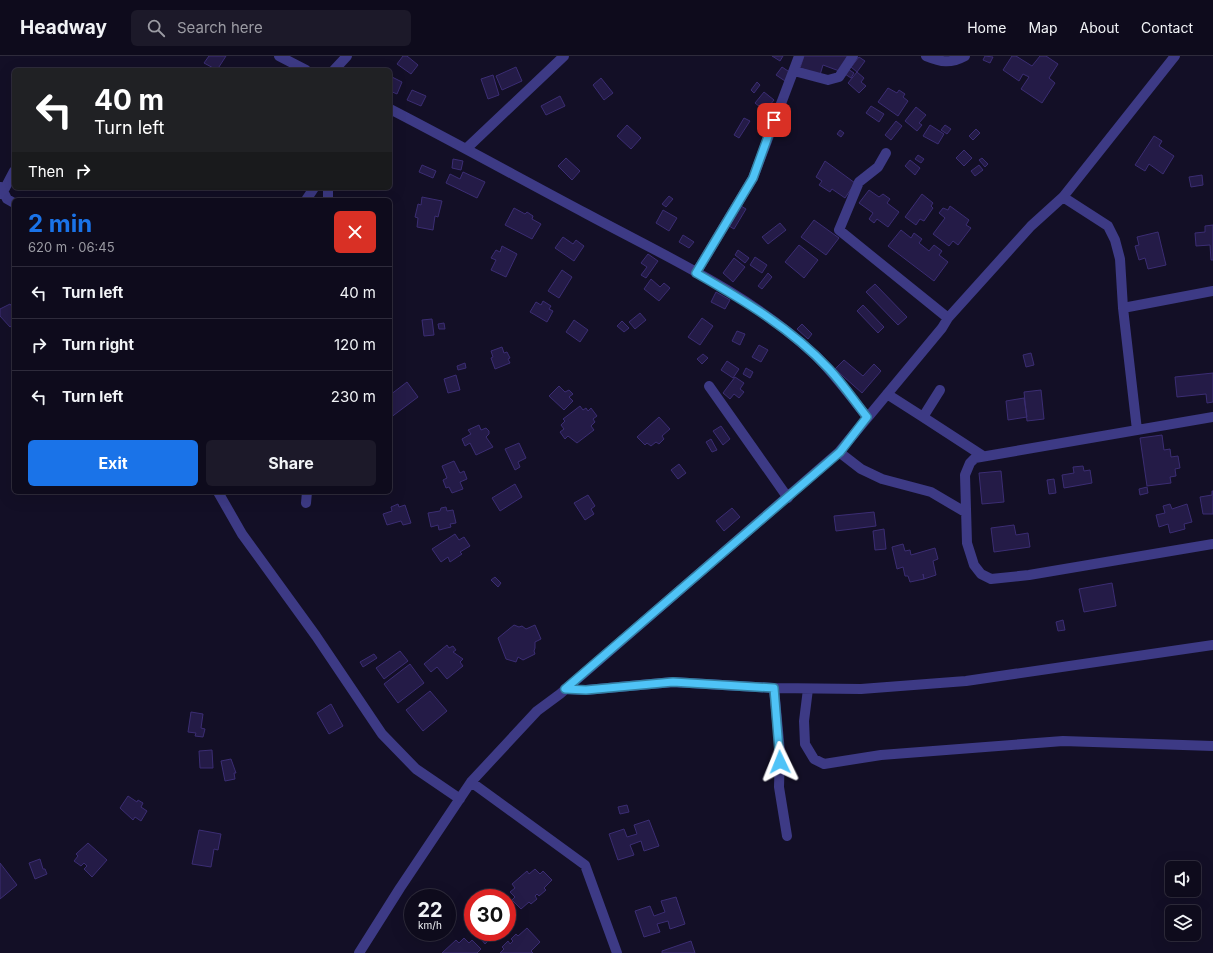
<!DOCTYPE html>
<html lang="en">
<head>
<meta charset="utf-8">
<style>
	body { margin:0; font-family:Inter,sans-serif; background:#1c1929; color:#f1f3f6; height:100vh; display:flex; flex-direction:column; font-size:15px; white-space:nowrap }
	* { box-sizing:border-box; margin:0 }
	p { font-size:13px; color:#9b9ba3 }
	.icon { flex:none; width:22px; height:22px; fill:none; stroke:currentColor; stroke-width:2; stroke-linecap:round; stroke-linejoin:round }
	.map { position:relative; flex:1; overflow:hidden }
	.side { position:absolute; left:12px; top:142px; width:380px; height:296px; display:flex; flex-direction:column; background:#0e0b1c; border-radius:6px; box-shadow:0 4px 16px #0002,0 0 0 1px #2e2b3b }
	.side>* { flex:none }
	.hud { position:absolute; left:12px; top:12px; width:380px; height:122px; border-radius:6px; box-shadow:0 4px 16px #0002,0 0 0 1px #2e2b3b; background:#202124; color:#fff; overflow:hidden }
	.tools { position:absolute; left:1165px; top:805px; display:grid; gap:8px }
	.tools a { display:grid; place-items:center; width:36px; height:36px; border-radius:6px; background:#0e0b1c; box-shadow:0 4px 16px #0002,0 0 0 1px #2e2b3b; font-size:20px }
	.speed { position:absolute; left:404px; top:833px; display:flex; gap:8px; font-size:20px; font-weight:700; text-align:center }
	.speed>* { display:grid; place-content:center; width:52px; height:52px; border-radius:50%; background:#0e0b1c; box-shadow:0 4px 16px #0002,0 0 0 1px #2e2b3b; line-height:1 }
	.speed small { font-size:10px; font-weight:400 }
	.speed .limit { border:6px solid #d22; background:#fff; color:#111 }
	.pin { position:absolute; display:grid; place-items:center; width:34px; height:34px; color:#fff; margin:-17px; border-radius:8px; box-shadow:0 2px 6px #0006 }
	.me { position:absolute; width:44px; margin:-22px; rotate:358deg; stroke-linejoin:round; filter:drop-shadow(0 0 3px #0008) }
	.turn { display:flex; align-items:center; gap:14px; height:84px; padding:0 16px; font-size:18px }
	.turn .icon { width:52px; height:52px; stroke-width:2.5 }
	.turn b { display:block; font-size:28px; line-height:34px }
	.then { display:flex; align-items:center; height:38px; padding:0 16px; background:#0003; gap:8px; font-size:15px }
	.round { display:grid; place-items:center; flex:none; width:42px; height:42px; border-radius:6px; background:#1c1929 }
	.head { display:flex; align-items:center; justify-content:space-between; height:68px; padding:0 16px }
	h1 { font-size:24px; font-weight:700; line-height:30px; color:#1a73e8 }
	.cta { display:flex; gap:8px; margin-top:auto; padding:8px 16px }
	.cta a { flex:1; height:46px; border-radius:6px; background:#1a73e8; color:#fff; font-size:16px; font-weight:700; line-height:46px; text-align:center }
	.cta a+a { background:#1c1929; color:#f1f3f6 }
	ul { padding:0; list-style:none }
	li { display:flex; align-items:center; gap:12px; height:52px; padding:0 16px; border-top:1px solid #2e2b3b }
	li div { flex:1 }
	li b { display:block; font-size:15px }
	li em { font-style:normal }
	header { display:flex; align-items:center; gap:24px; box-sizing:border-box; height:56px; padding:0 20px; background:#0e0b1c; border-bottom:1px solid #2e2b3b }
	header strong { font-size:19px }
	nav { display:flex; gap:22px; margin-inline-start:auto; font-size:14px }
	.search { width:280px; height:36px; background:#1c1929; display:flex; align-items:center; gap:10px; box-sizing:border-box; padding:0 14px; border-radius:6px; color:#9b9ba3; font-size:15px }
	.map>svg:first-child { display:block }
	.building { fill:#241b47; stroke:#3b2d73 }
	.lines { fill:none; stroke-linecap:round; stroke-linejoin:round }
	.minor { stroke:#3d3a85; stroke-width:10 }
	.route-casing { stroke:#337fa1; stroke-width:10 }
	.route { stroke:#4fc3f7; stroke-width:7 }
</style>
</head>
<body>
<header>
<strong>Headway</strong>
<div class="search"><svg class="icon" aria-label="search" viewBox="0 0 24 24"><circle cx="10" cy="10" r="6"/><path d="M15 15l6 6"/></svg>Search here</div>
<nav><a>Home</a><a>Map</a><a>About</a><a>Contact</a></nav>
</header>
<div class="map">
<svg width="1213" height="897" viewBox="0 0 1213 897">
	<rect width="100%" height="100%" fill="#130f26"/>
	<!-- building -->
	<path class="building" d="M209 0H226L217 14 204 7Z
		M403 0H407L418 9 411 18 397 8Z
		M772 0H783L780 5Z
		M804 0H847L842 16 823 9 820 19 800 12Z
		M985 0 993 1 990 7 983 4Z
		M1012 0H1016L1032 10 1040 0H1046L1058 8 1049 22 1055 27 1042 47 1021 33 1029 21 1023 18 1019 25 1003 14Z
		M859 1 865 5 857 16 851 11Z
		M516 11 522 25 502 34 496 20Z
		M782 11 791 17 785 25 776 19Z
		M848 13 854 17 851 22 845 18Z
		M857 16 864 22 861 26 866 30 859 37 848 27Z
		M493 19 499 39 488 43 481 23Z
		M390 20 402 26 397 38 390 35Z
		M601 22 613 37 604 44 593 29Z
		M757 26 760 29 754 37 751 34Z
		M888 32 897 37 899 34 905 38 903 41 908 45 898 60 878 46Z
		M412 34 426 40 421 50 407 44Z
		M764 36 774 44 765 55 755 47Z
		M560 40 565 50 546 59 541 50Z
		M871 50 884 58 879 66 866 57Z
		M916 51 926 59 919 67 922 69 917 75 905 65Z
		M744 62 750 65 739 82 734 79Z
		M896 65 902 70 891 84 885 79Z
		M627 69 641 82 631 93 617 80Z
		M930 69 944 78 938 88 923 80Z
		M945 69 951 73 947 78 941 74Z
		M976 73 980 77 973 84 969 80Z
		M840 74 844 77 841 81 837 78Z
		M1154 80 1162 85 1159 90 1174 100 1163 118 1149 108 1145 115 1135 109Z
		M964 94 972 102 964 110 956 102Z
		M918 99 924 103 921 107 915 103Z
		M566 102 580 115 572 124 558 110Z
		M982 102 988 108 985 111 979 104Z
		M453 103 463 105 461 114 452 112Z
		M910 104 920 112 915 119 905 110Z
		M825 105 855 127 845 142 832 133 830 136 819 129 822 125 816 121Z
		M422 109 436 115 433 122 419 116Z
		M979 109 983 114 975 120 971 115Z
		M463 116 485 126 477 142 446 127 450 118 460 123Z
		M1202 119 1203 129 1191 131 1189 121Z
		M869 134 879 141 883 138 890 143 887 147 899 156 888 171 877 163 874 167 869 163 873 157 859 147Z
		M922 138 933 147 931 150 933 152 924 165 920 163 916 169 905 161Z
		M669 140 673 143 666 151 662 148Z
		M422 141 442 145 438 161 435 160 433 174 417 171 418 162 415 161 418 148 421 149Z
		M741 150 746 153 734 173 729 170Z
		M950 150 969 164 966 169 971 172 958 189 953 185 949 190 933 178 945 162 939 157 943 152 948 154Z
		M514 152 525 158 527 156 533 160 532 163 541 168 532 183 505 169Z
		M663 154 677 162 669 175 656 167Z
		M814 164 839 182 826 199 801 181Z
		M780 167 786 174 768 188 762 181Z
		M1213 169V204H1211L1210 189 1196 190 1195 177 1205 176V170Z
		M901 174 911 182 914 177 922 183 919 187 929 195 934 189 942 195 939 199 948 206 934 225 888 190Z
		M1158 176 1166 209 1148 213 1145 202 1139 204 1135 190 1139 189 1137 181Z
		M683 179 694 186 689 192 679 186Z
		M563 181 573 188 576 184 584 190 574 205 555 192Z
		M799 189 818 204 804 222 785 206Z
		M502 190 517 198 506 221 491 214 496 204 491 202 496 194 500 196Z
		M738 194 749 202 745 207 735 199Z
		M648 198 658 205 646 222 641 219 647 211 641 207Z
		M755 201 767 209 762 217 750 209Z
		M734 202 745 211 733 226 723 217Z
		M562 214 572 221 559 242 548 235Z
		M768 217 772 221 762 233 758 230Z
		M651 223 660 231 664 227 670 232 659 245 644 233Z
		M875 228 907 261 898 269 866 236Z
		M716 236 730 244 725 253 711 246Z
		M543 245 551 250 549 253 553 255 547 266 530 256 536 246 541 249Z
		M10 248 13 252 14 251V268L10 271 0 260V253Z
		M863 249 884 271 878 277 857 255Z
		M640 257 646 264 635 273 629 266Z
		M702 262 713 270 700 289 688 281Z
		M432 263 434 279 424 280 422 264Z
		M574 264 588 274 580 286 566 276Z
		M622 265 629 272 624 276 617 270Z
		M444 267 445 273H439L438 268Z
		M802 268 812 278 808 283 797 273Z
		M737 275 745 278 740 289 732 285Z
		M759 289 768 294 761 306 752 301Z
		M502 291 504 297 507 296 510 302 508 303 510 307 495 313 491 302 493 301 491 295Z
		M1031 297 1034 309 1026 311 1023 299Z
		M703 298 708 302 702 308 697 303Z
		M844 304 863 320 874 308 881 315 862 337 835 313Z
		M727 305 739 313 733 322 721 314Z
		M465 307 466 312 458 314 457 310Z
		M746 312 753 316 750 322 743 318Z
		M1213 317V346L1207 347 1206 338 1177 341 1175 321Z
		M456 319 460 334 448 337 444 323Z
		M735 321 744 327 740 333 744 336 739 342 734 338 730 343 723 337Z
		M407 326 418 341 390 362V339Z
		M559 330 565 336 569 334 573 338 569 341 573 345 564 354 549 340Z
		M1041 334 1044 363 1027 365 1024 336Z
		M1024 342 1027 361 1008 364 1006 345Z
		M580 350 583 354 586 352 588 355 591 352 597 360 593 363 595 366 591 370 594 374 577 387 568 380 565 383 560 376 564 373 561 369 565 365 563 363Z
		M659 361 670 373 662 380 664 383 659 388 656 386 651 390 647 387 645 389 637 381Z
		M479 369 481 374 486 372 489 375V378L486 381 493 391 476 399 470 387 465 390 462 383 471 378 468 374Z
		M721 370 730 383 723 389 713 375Z
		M1162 379 1164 394 1170 393 1171 401 1178 400 1180 412 1175 413 1176 420 1170 421 1171 427 1147 430 1140 382Z
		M711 383 717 394 712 396 706 386Z
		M519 387 526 402 518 406 520 411 515 414 505 393Z
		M454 405 460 417 464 415 467 423 460 426 463 433 452 437 449 431 446 432 443 424 447 422 442 410Z
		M679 408 686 417 678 423 671 414Z
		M1083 410 1084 415 1090 414 1092 427 1064 432 1062 419 1074 417 1073 411Z
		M1001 415 1004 446 982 448 979 417Z
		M1054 423 1056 437 1049 438 1047 424Z
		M515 428 522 441 500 455 492 442Z
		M1147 431 1148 437 1140 439 1139 433Z
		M1212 435H1213V458H1203L1200 441 1212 439Z
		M588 439 595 450 591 453 594 458 585 464 574 447Z
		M398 448 399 451 405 449 411 467 403 469 401 465 387 469 383 458 392 455 391 451Z
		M1170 448 1172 453 1187 448 1192 466 1184 468 1185 473 1170 477 1168 468 1159 471 1156 459 1165 457 1163 450Z
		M446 451 447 455 453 454 456 467 450 468 451 471 439 474 438 469 431 471 428 457 440 455 441 452Z
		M732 452 740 461 724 475 716 465Z
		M874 456 876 470 836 475 834 460Z
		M1014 469 1016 479 1028 477 1030 491 994 496 991 472Z
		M884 473 886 493 875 494 873 475Z
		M455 478 459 484 464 481 470 490 460 496 462 498 450 506 448 501 441 506 432 493Z
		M903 488 905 495 910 494 911 499 935 492 938 503 933 505 936 519 924 523 923 518 924 523 910 526 908 520H905L903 511 897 513 892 491Z
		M495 521 501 527 498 531 491 524Z
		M1112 527 1116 550 1084 556 1079 533Z
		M1063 564 1065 574 1058 575 1056 566Z
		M514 569 519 571 522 570 526 573 535 569 541 583 535 586V592L534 595 535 598 523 604 518 601 516 606 506 603 498 582Z
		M447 589 449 592 453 590 456 594 453 596 463 603 460 606 463 610 447 623 437 611 431 616 424 608Z
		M400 595 408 605 384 623 376 612Z
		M374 598 377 602 363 611 360 606Z
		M410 608 424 627 398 647 384 628Z
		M430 635 447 655 423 675 406 654Z
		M331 648 343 670 329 678 317 657Z
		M191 656 203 658 201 672 205 673 203 681 195 680 196 677 188 676Z
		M212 694 213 712H200L199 695Z
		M231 703 236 717H234L235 723 225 725 221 705Z
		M128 740 137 746 138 744 143 747 141 751 147 755 141 765 135 761 133 764 120 752Z
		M627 749 629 756 620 758 618 751Z
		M649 764 659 790 644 795 641 785 630 789 634 799 618 804 609 778 624 773 627 781 637 778 634 769Z
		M199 774 221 778 218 794 214 793 211 811 192 808Z
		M88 787 107 804 92 821 84 813 87 810 84 807 81 810 74 805 78 800 76 798Z
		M40 803 43 813H45L47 818 35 823 29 807Z
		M0 807 17 829 0 843Z
		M535 813 540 818 543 815 552 824 544 832 546 834 539 840 537 838 535 840 537 843 531 848 529 846 521 853 512 844 515 841 510 836 515 832 512 828 527 815 529 818Z
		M676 841 685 868 670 873 668 865 657 868 660 876 644 881 635 855 650 850 654 860 665 856 661 845Z
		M507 850 516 859 508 866 510 869 507 872Z
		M527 872 540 886 531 895 533 897H500L504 893 502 891 508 885 510 888 513 885 511 883 516 878 518 880Z
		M479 876H500L501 877 496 882 493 880 485 888 477 878Z
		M464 882 469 887 472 884 481 893 477 897H442L456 884 459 887Z
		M691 885 695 897H662V895Z"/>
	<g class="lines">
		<!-- minor -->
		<path class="minor" d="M279 0 306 14
			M926 0C941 6 950 8 965 0
			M334 14 347 0
			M794 15 828 24 839 21 853 0
			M390 53C456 87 521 123 587 158 665 200 750 238 815 299 835 318 850 340 867 361
			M467 92 564 0
			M886 97 878 111 859 126 839 174 948 262
			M1 131 7 143 14 147
			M0 138 3 136 14 115
			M1063 141 1108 170 1115 184 1120 203 1123 252 1137 374
			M306 144 314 132
			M328 144V132
			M696 217 753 122 799 0
			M1123 252 1213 235
			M709 330 788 442
			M887 338 923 361 940 334
			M923 361 983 400
			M1213 361 975 402 970 407 965 419 967 487 974 509 981 518 991 523 1029 519 1213 488
			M839 396 861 413 882 423 931 436 965 456
			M218 436 242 478 316 580 382 678 416 713 460 743
			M306 447 307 436
			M774 632 780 696 779 731 787 780
			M565 633 586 634 673 626 774 632 861 633 966 625 1213 589
			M808 633 804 665 805 688 814 703 824 708 881 699 1063 685 1213 690
			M471 726 585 809 617 897
			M359 897 400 832 471 726 537 655 560 638 839 396 942 272 948 262 1031 170 1063 141 1175 0"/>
	</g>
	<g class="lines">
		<defs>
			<path id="route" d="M774 64 753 122 696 217C743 244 792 273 829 313 843 328 855 346 867 361L840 396 565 633 586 634 673 626 774 632 780 706"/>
		</defs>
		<!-- route casing -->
		<use href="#route" class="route-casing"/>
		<!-- route -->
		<use href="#route" class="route"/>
	</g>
</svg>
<div class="tools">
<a><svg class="icon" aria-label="sound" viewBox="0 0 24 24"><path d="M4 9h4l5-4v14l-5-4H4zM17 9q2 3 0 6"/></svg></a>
<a><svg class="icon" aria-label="layers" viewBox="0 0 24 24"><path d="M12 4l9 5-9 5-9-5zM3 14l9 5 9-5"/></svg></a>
</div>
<div class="speed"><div>22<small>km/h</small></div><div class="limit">30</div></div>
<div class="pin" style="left:774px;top:64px;background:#d93025"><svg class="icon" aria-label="arrive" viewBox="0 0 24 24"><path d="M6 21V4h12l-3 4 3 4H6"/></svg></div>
<svg class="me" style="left:780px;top:706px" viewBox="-20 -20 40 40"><path d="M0-17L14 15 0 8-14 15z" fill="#4fc3f7" stroke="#fff" stroke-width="4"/></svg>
<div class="hud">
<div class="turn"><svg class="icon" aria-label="left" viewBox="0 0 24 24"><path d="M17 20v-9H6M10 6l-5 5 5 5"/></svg><div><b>40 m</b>Turn left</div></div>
<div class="then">Then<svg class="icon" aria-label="right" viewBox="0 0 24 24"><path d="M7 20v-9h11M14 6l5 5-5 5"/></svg></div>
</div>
<section class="side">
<div class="head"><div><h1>2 min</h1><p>620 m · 06:45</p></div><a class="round" style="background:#d93025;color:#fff"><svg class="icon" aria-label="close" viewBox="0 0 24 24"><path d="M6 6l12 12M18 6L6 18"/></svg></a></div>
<ul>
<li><svg class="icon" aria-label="left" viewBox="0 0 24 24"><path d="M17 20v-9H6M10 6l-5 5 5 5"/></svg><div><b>Turn left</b></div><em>40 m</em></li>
<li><svg class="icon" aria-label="right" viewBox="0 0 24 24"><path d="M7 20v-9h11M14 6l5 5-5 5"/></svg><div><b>Turn right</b></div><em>120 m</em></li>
<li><svg class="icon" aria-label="left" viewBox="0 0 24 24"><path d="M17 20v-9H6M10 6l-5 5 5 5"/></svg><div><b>Turn left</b></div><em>230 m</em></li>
</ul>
<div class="cta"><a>Exit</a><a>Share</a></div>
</section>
</div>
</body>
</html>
